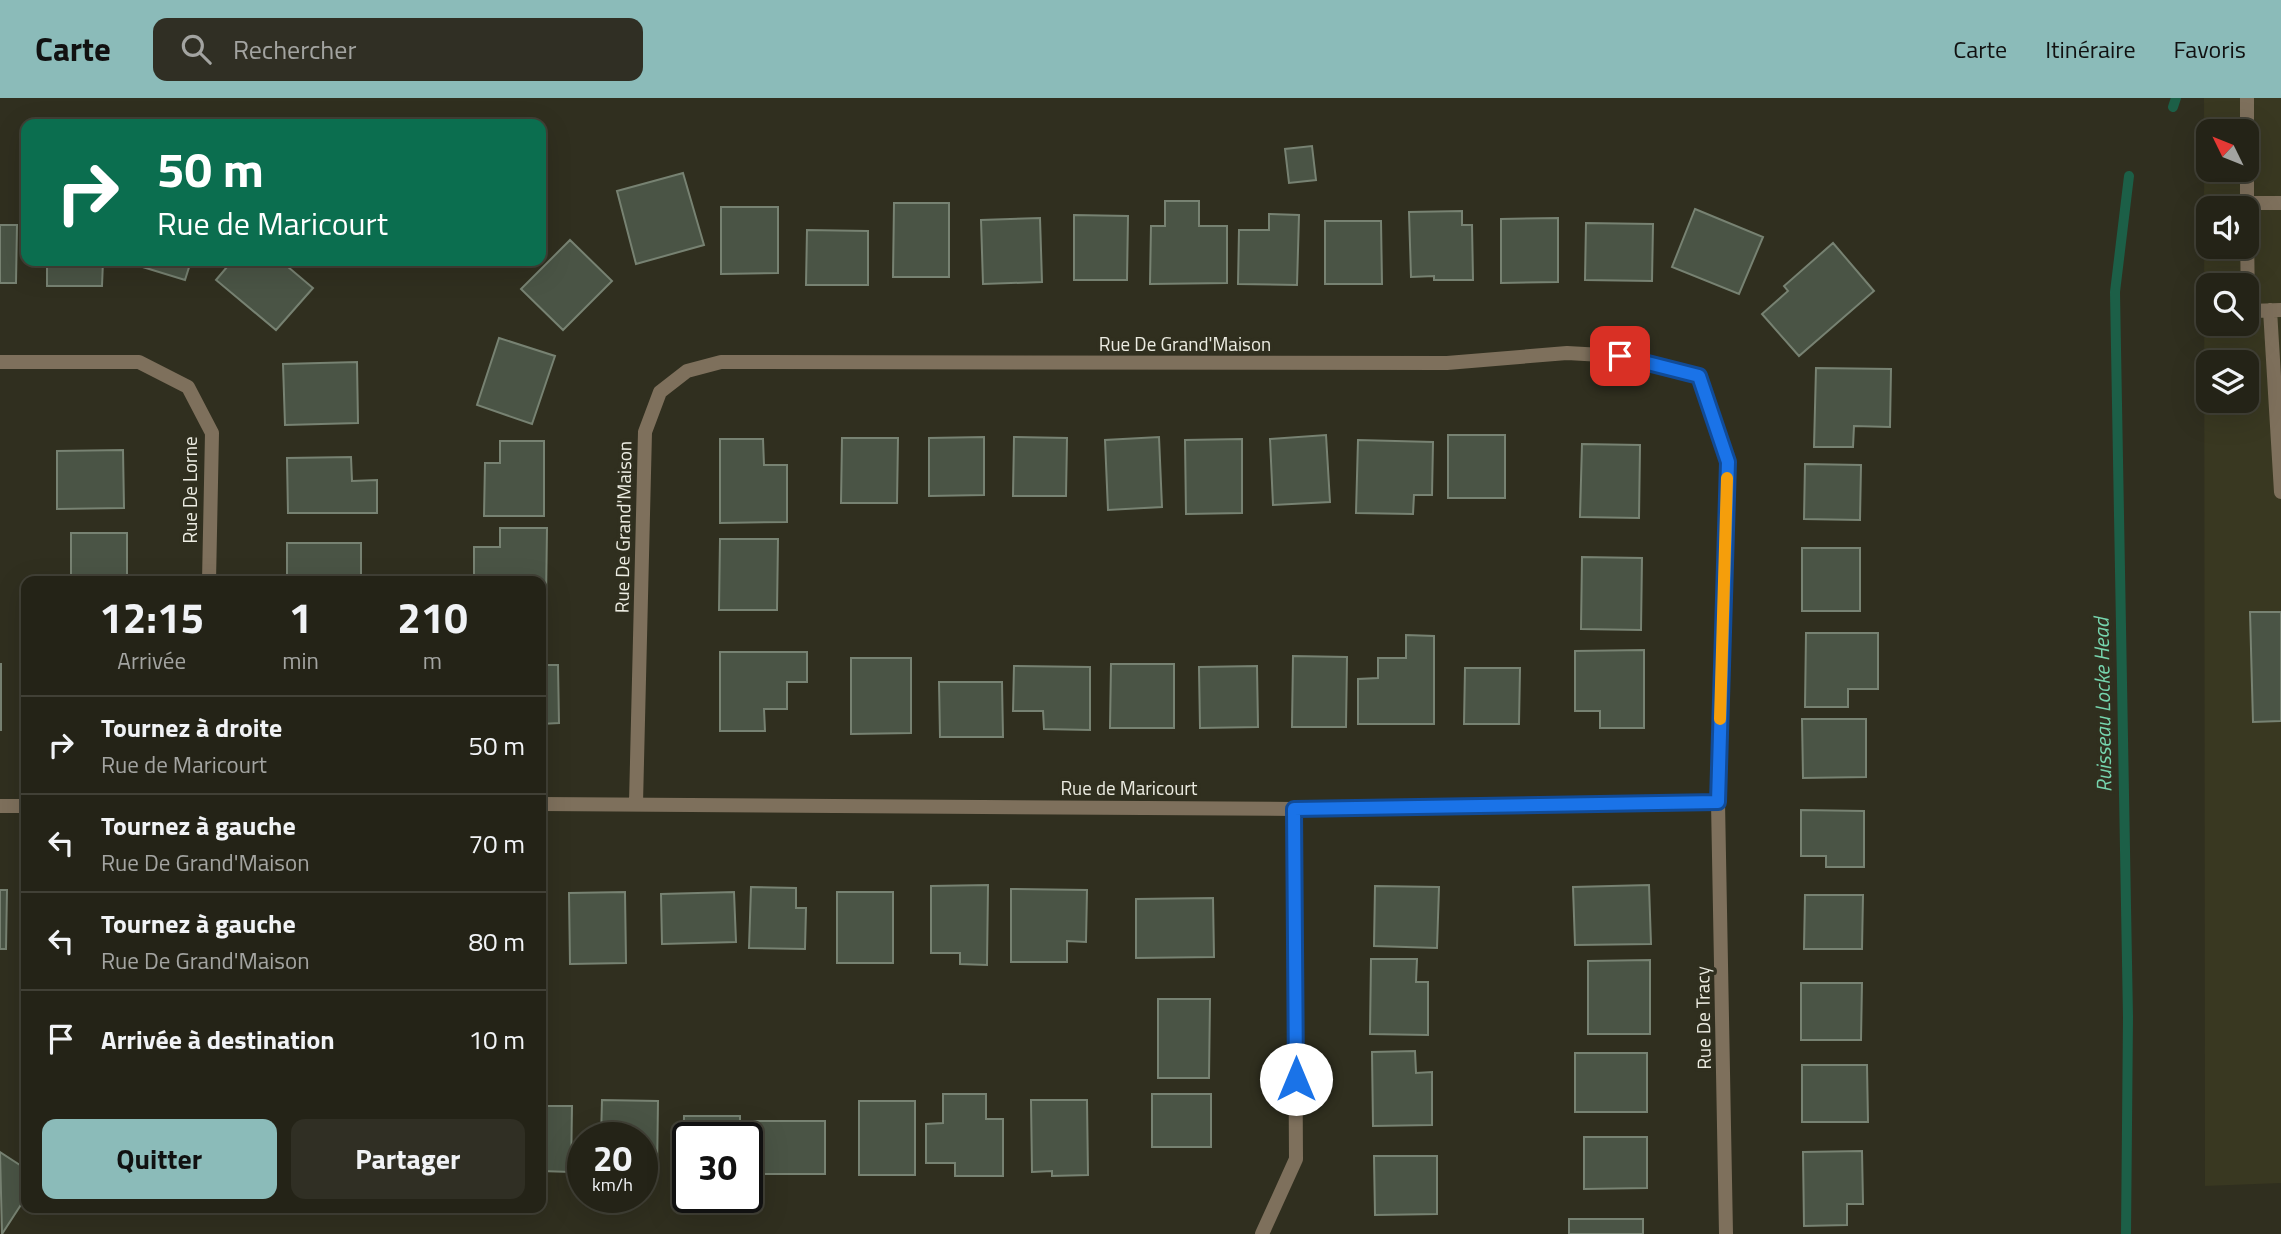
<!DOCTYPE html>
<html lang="fr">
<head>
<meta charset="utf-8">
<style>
	body { margin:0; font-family:"Titillium Web",sans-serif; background:#302f24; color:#f1f3f6; height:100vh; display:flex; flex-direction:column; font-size:26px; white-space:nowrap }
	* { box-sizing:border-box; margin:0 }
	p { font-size:23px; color:#a3a4a1 }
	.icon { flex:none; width:38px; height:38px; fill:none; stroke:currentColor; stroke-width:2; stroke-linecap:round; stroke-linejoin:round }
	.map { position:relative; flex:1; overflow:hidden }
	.drawer { position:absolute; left:21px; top:478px; width:525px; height:637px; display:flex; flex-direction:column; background:#242317; border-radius:14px; box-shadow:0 7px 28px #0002,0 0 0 2px #414036 }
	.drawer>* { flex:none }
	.banner { position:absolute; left:21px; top:21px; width:525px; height:147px; border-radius:14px; box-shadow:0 7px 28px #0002,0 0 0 2px #414036; background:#0b6e4f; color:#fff; overflow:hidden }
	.needle { width:46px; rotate:313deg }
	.buttons { position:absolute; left:2196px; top:21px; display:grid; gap:14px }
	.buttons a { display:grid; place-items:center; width:63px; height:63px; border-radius:14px; background:#242317; box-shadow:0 7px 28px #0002,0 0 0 2px #414036; font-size:35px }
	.speed { position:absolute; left:567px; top:1024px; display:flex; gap:14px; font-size:35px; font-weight:700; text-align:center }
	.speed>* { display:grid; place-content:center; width:91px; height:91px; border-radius:50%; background:#242317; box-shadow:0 7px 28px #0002,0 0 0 2px #414036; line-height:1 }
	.speed small { font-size:18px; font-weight:400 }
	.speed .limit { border:4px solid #111; border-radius:10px; background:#fff; color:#111 }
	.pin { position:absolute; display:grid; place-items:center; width:60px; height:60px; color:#fff; margin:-30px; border-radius:14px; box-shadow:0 4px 10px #0006 }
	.me { position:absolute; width:77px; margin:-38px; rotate:0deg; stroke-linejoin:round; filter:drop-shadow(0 0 5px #0008) }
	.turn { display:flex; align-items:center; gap:24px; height:147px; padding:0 21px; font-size:32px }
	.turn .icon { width:91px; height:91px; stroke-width:2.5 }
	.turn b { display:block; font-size:49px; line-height:60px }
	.eta { display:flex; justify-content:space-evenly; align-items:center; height:119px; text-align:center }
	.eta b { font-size:42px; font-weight:700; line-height:49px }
	.button { display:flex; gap:14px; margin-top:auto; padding:14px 21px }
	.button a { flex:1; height:80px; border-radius:14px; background:#8bbbb9; color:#111; font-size:28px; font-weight:700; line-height:80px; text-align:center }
	.button a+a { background:#302f24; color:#f1f3f6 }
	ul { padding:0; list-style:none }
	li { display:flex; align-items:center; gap:21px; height:98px; padding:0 21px; border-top:2px solid #414036 }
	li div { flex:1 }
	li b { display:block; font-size:26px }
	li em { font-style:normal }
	header { display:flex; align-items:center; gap:42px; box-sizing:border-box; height:98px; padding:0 35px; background:#8bbbb9; color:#111 }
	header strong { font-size:33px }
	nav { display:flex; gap:38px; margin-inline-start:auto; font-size:24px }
	.search { width:490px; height:63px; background:#302f24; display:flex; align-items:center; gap:18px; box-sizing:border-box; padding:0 24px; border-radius:14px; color:#a3a4a1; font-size:26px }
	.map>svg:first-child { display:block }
	.built { fill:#393821; fill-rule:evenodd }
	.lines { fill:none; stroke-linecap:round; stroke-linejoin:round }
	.stream { stroke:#1c5f47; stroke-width:10 }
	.building { fill:#4a5445; stroke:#778272; stroke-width:2 }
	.service { stroke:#7e705c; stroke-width:14 }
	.minor { stroke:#7e705c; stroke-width:14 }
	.route-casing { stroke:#114b97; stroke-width:18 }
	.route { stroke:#1a73e8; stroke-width:12 }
	.slow { stroke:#f59e0b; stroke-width:12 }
	.labels { text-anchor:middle; stroke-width:7; stroke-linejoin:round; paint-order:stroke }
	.street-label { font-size:19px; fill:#ecece2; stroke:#302f1f }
	.water-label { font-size:21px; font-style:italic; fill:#76d5ae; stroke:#302f1f }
</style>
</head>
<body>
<header>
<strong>Carte</strong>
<div class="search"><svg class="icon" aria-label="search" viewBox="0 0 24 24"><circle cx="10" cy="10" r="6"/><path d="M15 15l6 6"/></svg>Rechercher</div>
<nav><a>Carte</a><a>Itinéraire</a><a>Favoris</a></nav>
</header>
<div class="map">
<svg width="2281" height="1136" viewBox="0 0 2281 1136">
	<rect width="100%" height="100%" fill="#302f1f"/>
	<!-- built -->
	<path class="built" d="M2204 0H2281V1085L2205 1088ZM2208 33H2247V72H2208ZM2208 110H2247V149H2208ZM2208 187H2247V226H2208ZM2208 264H2247V303H2208Z"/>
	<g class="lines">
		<!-- stream -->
		<path class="stream" d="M2173 9 2176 0
			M2126 1136 2128 919 2115 194 2129 78"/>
	</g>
	<!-- building -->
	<path class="building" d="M1312 48 1316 82 1289 85 1285 51Z
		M683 75 704 147 636 166 617 93Z
		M1165 103H1199V128H1227V185L1150 186 1151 128H1165Z
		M894 105H949V179H893Z
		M721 109H778V175L721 176Z
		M1695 111 1763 139 1739 196 1672 169Z
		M1462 113V127H1472L1473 182H1434V178L1411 179 1409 114Z
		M1269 116 1299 117 1297 187 1238 186 1239 132H1269Z
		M1074 117 1128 118 1127 182H1074Z
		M1040 120 1042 184 983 186 981 122Z
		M1558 120V184L1501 185V121Z
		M1325 123H1381L1382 186H1325Z
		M1586 125 1653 126 1652 183 1585 182Z
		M0 127H17L16 185H0Z
		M807 132 868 133V187H806Z
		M570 142 612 183 563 232 521 191Z
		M1833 145 1874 193 1799 258 1762 216 1788 193 1784 188Z
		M47 163H103L102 188H47Z
		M123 163H191L185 182Z
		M232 163H281L313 190 276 232 216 182Z
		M499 240 555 258 532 326 477 307Z
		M357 264 358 325 285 327 283 266Z
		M1816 270 1891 271 1890 329 1854 328 1853 349H1814Z
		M1326 337 1330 404 1273 407 1270 341Z
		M1448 337H1505V400H1448Z
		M984 339V397L929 398V340Z
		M1014 339 1067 340 1066 398H1013Z
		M1159 339 1162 409 1108 412 1105 342Z
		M842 340H898L897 405H841Z
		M720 341H763L764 367H787V424L720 425Z
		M1242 341V415L1186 416 1185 342Z
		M1358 342 1433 344 1432 397H1414L1413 416 1356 415Z
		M500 343H544V418H484L485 365H500Z
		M1582 346 1640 347 1639 420 1580 419Z
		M123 352 124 410 57 411V353Z
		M351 359 352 383 377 382V415H288L287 360Z
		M1805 366 1861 367 1860 422 1804 421Z
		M500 430H547L546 506H541V483H474V449H500Z
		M71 435H127V483H71Z
		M720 441H778L777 512H719Z
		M287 445H361V483H287Z
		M1802 450H1860V513H1802Z
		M1582 459 1642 460 1641 532 1581 531Z
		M2250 514H2281V623L2253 624Z
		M1806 535H1878V591H1848V609H1805Z
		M1406 537 1434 538V626H1358V581L1378 580V560H1406Z
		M1644 552V630H1600V613H1575V553Z
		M720 554H807V584H787V611H764L765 633H720Z
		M1293 558 1347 559 1346 629H1292Z
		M851 560H911V635L851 636Z
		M0 566H1V632H0Z
		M1111 566H1174V630H1110Z
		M541 567H558L559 625 541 626Z
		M1014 568 1090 569V632L1044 631 1043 613H1013Z
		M1257 568 1258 629 1200 630 1199 569Z
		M1465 570H1520L1519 626H1464Z
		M939 584H1002L1003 639H940Z
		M1802 621H1866V679L1803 680Z
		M1801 712 1864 713V769H1826V758H1801Z
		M988 787 987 867 960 866V855H931V788Z
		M1649 787 1651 846 1575 847 1573 789Z
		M1375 788 1439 789 1437 850 1374 848Z
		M751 789 796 790V810H806L805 851 749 850Z
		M1011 791 1087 792 1086 844 1067 843V864H1011Z
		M0 792H7L6 851H0Z
		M625 794 626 865 570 866 569 795Z
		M734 794 736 844 662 846 661 796Z
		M837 794H893V865H837Z
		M1805 797H1863L1862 851H1804Z
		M1213 800 1214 859 1136 860V801Z
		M1371 861H1417L1416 884H1428V937L1370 936Z
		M1650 862V936H1588V863Z
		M1801 885H1862L1861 942H1801Z
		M1158 901H1210L1209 980H1158Z
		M1415 953 1416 975 1432 974V1027L1373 1028 1372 954Z
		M1575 955H1647V1014H1575Z
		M1802 967H1867L1868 1024H1802Z
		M943 996H986V1021H1003V1078H955V1065H926V1026L943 1025Z
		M1152 996H1211V1049H1152Z
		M602 1002 658 1003 657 1077H642V1040H601Z
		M1031 1002H1087L1088 1077 1052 1078V1073L1032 1074Z
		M859 1003H915V1077H859Z
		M541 1008H572L571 1074 541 1073Z
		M684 1018H740V1040H688V1082H683Z
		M754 1023H825V1076H754Z
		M1584 1039H1647V1090L1584 1091Z
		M1862 1053 1863 1106H1847V1127L1804 1128 1803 1054Z
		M0 1054 26 1071V1099L2 1136Z
		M1374 1058H1437V1116L1375 1117Z
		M1569 1121H1643V1136H1569Z"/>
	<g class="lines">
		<!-- service -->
		<path class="service" d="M2247 50V0
			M2247 72V105H2281
			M2247 132 2248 213 2281 212
			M2270 212 2281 394"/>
		<!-- minor -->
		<path class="minor" d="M0 264H139L188 289 212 335 209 483
			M636 705 645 334 660 294 687 273 721 264 1447 265 1567 255 1620 258 1699 278 1728 364 1718 704 1726 1136
			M541 706 1294 711 1718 704
			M0 708H26
			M1262 1136 1296 1061 1294 711"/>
	</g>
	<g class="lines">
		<defs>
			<path id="route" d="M1296 981 1294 711 1718 704 1728 364 1699 278 1620 258"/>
		</defs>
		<!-- route casing -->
		<use href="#route" class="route-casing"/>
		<!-- route -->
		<use href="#route" class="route"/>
		<!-- slow -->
		<path class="slow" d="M1720 621 1727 380"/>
	</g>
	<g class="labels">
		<!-- street labels -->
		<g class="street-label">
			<text x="1185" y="253">Rue De Grand'Maison</text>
			<text transform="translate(190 392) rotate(-90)" y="7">Rue De Lorne</text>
			<text transform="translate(623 429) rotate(-89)" y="7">Rue De Grand'Maison</text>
			<text x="1129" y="697">Rue de Maricourt</text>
			<text transform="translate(1703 920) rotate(-91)" y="7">Rue De Tracy</text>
		</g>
		<!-- water labels -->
		<g class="water-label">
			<text transform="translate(2103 607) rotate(-91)" y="7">Ruisseau Locke Head</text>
		</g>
	</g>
</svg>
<div class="buttons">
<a><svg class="needle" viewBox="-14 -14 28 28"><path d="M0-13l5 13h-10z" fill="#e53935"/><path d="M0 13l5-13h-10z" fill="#a3a4a1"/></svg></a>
<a><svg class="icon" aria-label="sound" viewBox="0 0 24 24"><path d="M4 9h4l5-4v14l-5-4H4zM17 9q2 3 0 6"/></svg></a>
<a><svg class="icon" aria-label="search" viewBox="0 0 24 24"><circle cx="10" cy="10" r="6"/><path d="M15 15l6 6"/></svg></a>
<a><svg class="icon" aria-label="layers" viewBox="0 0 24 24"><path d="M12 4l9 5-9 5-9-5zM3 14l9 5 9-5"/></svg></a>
</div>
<div class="speed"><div>20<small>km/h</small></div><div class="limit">30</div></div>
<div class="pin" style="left:1620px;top:258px;background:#d93025"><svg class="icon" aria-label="arrive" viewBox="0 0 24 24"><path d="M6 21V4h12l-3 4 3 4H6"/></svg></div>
<svg class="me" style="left:1296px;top:981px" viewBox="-20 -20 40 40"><circle r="19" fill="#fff"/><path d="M0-13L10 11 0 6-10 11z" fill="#1a73e8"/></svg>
<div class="banner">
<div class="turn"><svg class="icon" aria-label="right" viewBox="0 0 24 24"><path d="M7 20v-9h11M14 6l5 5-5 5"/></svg><div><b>50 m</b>Rue de Maricourt</div></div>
</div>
<section class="drawer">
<div class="eta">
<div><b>12:15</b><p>Arrivée</p></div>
<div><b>1</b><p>min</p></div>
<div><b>210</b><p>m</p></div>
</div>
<ul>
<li><svg class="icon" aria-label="right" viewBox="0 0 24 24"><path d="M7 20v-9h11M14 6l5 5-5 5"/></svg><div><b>Tournez à droite</b><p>Rue de Maricourt</p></div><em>50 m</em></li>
<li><svg class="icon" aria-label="left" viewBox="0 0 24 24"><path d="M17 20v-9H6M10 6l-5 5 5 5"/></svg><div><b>Tournez à gauche</b><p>Rue De Grand'Maison</p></div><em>70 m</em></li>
<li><svg class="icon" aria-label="left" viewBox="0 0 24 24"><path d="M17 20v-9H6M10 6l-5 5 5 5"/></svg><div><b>Tournez à gauche</b><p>Rue De Grand'Maison</p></div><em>80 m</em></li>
<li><svg class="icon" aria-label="arrive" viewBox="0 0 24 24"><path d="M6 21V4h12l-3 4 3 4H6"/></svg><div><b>Arrivée à destination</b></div><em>10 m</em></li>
</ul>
<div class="button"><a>Quitter</a><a>Partager</a></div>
</section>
</div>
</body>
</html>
